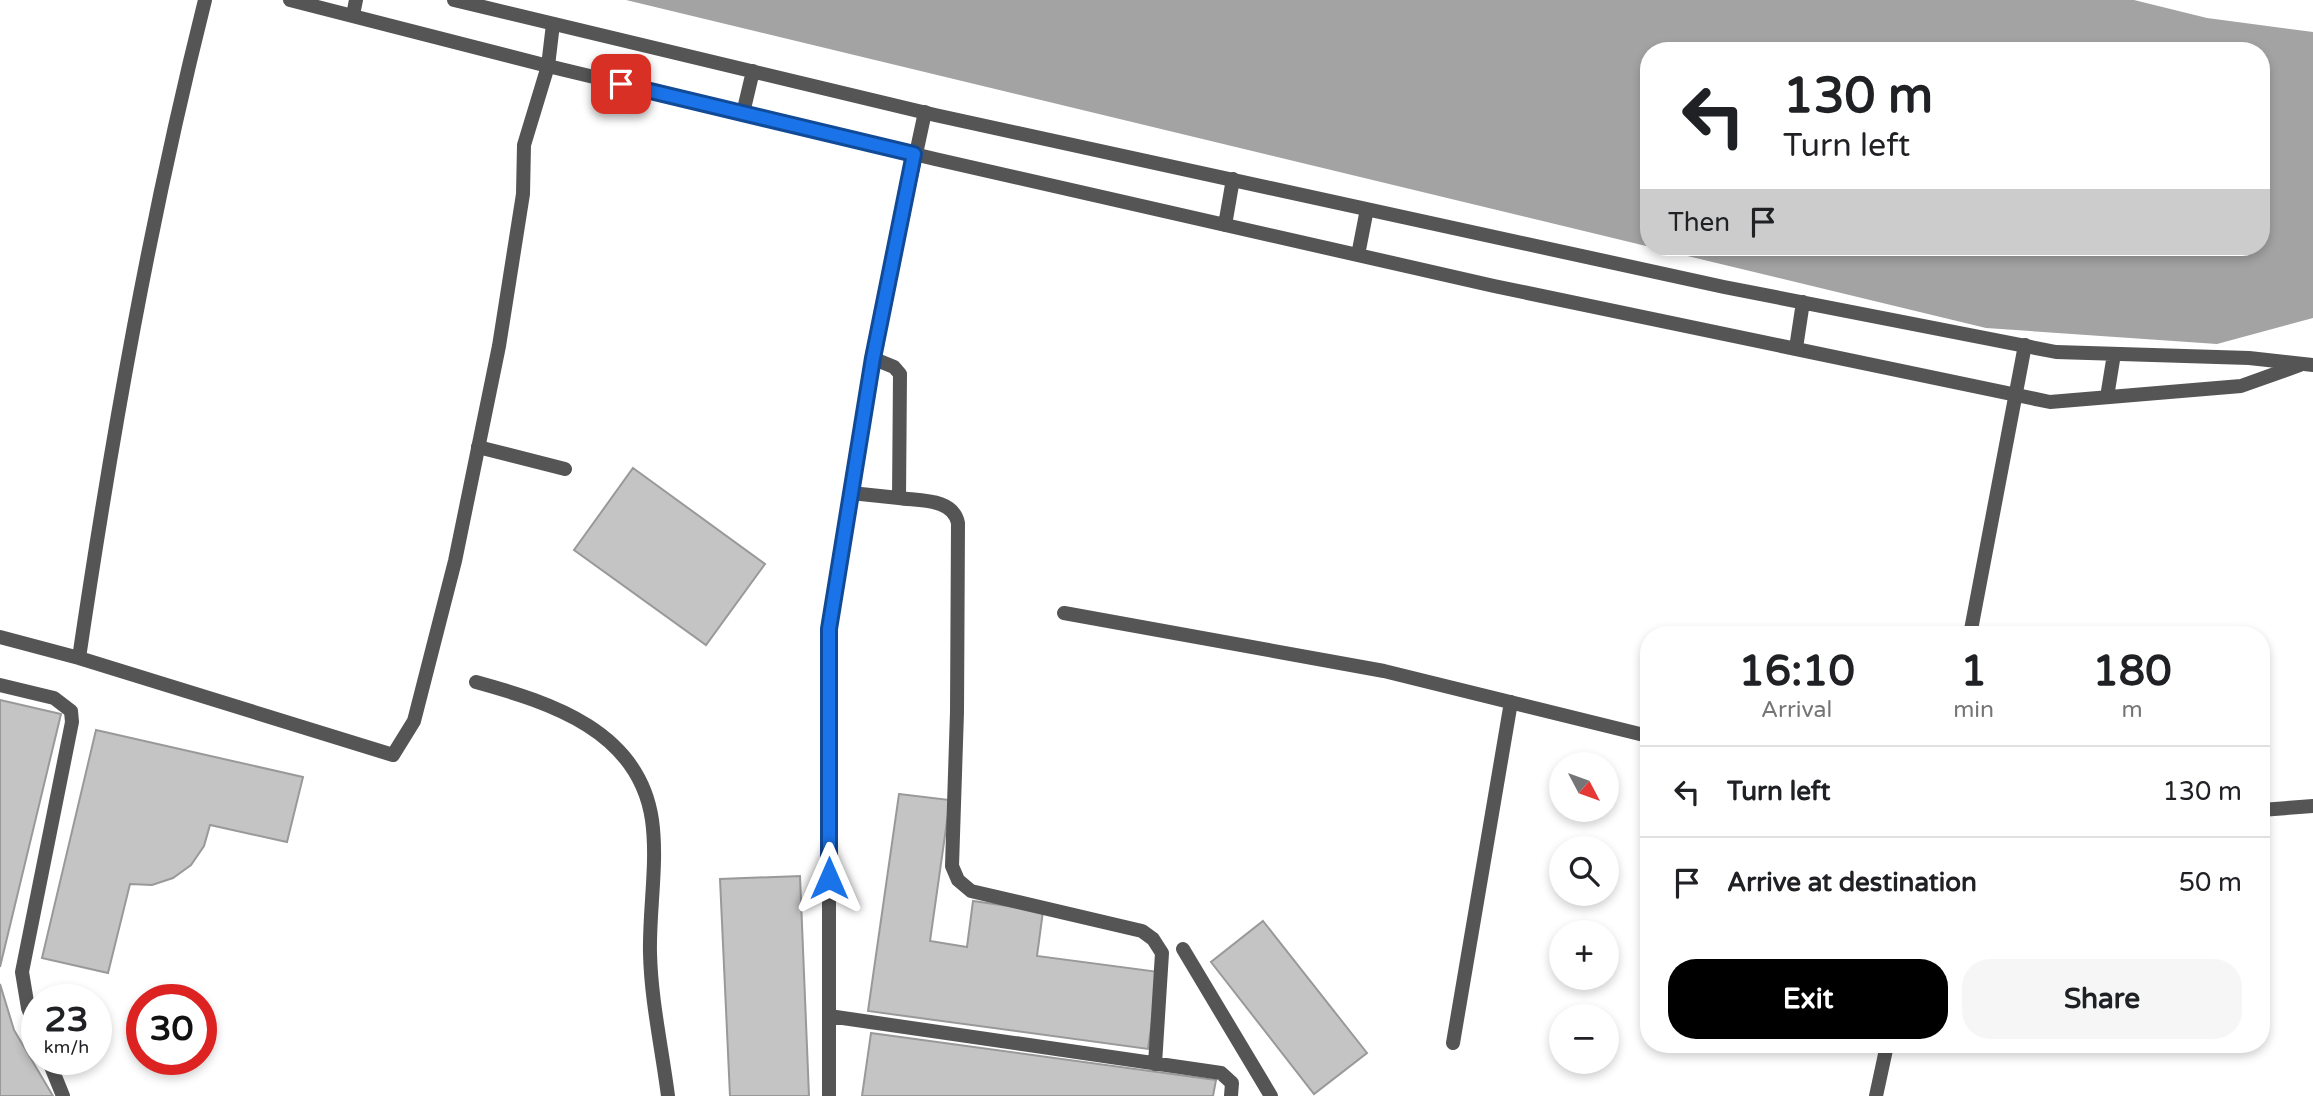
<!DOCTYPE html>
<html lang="en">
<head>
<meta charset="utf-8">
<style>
	body { margin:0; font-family:"Varela Round",sans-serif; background:#f6f6f6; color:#202124; height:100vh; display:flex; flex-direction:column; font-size:26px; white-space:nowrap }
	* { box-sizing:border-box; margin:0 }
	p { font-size:23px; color:#757577 }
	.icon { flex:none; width:38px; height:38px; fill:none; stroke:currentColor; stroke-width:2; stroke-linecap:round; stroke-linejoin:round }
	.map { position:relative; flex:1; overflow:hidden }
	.sheet { position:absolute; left:1640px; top:626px; width:630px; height:427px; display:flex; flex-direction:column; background:#fff; border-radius:28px; box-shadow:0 4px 10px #0003 }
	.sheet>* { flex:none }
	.banner { position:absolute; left:1640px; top:42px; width:630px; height:214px; border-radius:28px; box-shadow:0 4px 10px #0003; background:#fff; color:#202124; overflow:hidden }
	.needle { width:46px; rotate:131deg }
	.controls { position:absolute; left:1549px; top:752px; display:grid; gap:14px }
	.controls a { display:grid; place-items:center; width:70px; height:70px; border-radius:50%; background:#fff; box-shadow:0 4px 10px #0003; font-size:35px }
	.speed { position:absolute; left:21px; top:984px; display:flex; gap:14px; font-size:35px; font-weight:700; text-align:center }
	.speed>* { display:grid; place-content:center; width:91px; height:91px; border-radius:50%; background:#fff; box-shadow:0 4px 10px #0003; line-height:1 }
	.speed small { font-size:18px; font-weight:400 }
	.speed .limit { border:10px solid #d22; background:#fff; color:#111 }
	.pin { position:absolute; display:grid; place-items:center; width:60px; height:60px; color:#fff; margin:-30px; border-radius:14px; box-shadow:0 4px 10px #0006 }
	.me { position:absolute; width:77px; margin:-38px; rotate:0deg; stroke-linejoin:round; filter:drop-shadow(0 0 5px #0008) }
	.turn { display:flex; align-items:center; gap:24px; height:147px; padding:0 28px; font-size:32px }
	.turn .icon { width:91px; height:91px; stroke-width:2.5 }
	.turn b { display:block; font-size:49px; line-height:60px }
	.then { display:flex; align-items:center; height:66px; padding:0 28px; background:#0003; gap:14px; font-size:26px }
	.eta { display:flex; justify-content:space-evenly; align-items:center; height:119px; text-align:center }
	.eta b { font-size:42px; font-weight:700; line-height:49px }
	.primary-button { display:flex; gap:14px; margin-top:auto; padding:14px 28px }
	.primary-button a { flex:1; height:80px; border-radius:28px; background:#000; color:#fff; font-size:28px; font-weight:700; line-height:80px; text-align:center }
	.primary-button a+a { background:#f6f6f6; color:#202124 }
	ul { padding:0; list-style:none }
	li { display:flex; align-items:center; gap:21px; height:91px; padding:0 28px; border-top:2px solid #e0e0e0 }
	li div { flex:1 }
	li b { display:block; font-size:26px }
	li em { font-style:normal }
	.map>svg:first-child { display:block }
	.water { fill:#a3a3a3; fill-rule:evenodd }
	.building { fill:#c4c4c4; stroke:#999; stroke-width:2 }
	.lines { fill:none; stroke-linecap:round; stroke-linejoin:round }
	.service { stroke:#555; stroke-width:14 }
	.minor { stroke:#555; stroke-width:14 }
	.tertiary { stroke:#555; stroke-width:14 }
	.route-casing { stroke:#114b97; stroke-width:18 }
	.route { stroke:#1a73e8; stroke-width:12 }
</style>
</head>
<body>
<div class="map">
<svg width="2313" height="1096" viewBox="0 0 2313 1096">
	<rect width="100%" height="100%" fill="#fff"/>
	<!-- water -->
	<path class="water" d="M626 0H2134L2207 18 2313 32V318L2217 344 1986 328ZM1648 51H2261V247H1648Z"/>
	<!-- building -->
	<path class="building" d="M633 468 765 564 706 645 574 550Z
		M0 700 61 714 0 967Z
		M96 730 303 777 287 842 210 825 204 846 191 865 173 878 152 885 130 884 108 973 42 958Z
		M899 794 950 800 930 941 967 947 973 901 1043 911 1037 956 1159 972 1148 1049 868 1011Z
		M800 876 809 1096H730L720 879Z
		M1263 921 1367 1053 1314 1094 1211 962Z
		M0 984 14 1030 53 1096H0Z
		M871 1033 1216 1080 1213 1096H862Z"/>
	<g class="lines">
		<!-- service -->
		<path class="service" d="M478 447 565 469
			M0 685 54 698 71 711 72 722 22 972 28 1008 37 1032
			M48 1059 63 1096"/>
		<!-- minor -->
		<path class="minor" d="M872 358 894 367 900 374 899 498C919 501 953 498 958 523L957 712 952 866 958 880 971 891 1142 931 1153 939 1162 953 1155 1064
			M851 493 899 498
			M1064 613 1384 671 1648 736
			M1970 635 2025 345
			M0 637 79 658 393 755 414 721 455 561 499 346 523 194 524 145 548 66 553 24
			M79 658C112 435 150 219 205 0
			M476 682C552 703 639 731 652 820 658 863 649 910 650 953 651 1000 662 1049 668 1096
			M2261 810 2313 806
			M1183 949 1271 1096
			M829 1016 1221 1073 1232 1083 1231 1096
			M1453 1043 1511 702
			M829 1096V629L872 358 925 112
			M1876 1096 1887 1045"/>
		<!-- tertiary -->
		<path class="tertiary" d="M290 0 548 66 935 159 1494 286 2050 402 2241 386 2300 365
			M454 0 935 115 1724 287 2056 352 2249 358 2313 365
			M353 15 356 0
			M743 113 753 71
			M1225 225 1233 179
			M1358 255 1367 209
			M1796 348 1803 302
			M2107 397 2114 354"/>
	</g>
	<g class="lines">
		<defs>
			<path id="route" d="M621 84 914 154 873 358 829 629V878"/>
		</defs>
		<!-- route casing -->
		<use href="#route" class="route-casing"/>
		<!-- route -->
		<use href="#route" class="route"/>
	</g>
</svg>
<div class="controls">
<a><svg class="needle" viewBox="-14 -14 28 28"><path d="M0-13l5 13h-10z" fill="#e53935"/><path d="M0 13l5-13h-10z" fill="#757577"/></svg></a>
<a><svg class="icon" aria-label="search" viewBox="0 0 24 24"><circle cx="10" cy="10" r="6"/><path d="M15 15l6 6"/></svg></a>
<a>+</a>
<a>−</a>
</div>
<div class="speed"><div>23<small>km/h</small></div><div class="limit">30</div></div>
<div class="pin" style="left:621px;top:84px;background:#d93025"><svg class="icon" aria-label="arrive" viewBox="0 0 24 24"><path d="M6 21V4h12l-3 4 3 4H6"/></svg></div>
<svg class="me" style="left:829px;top:878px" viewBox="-20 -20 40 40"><path d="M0-17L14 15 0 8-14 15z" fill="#1a73e8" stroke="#fff" stroke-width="4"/></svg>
<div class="banner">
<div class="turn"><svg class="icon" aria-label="left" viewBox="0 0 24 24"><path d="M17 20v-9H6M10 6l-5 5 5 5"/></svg><div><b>130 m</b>Turn left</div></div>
<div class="then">Then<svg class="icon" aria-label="arrive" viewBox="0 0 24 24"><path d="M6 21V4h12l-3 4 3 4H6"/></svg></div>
</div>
<section class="sheet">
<div class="eta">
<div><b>16:10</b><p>Arrival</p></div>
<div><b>1</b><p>min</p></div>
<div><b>180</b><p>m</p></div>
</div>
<ul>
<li><svg class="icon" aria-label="left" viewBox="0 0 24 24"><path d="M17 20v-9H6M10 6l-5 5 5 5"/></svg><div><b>Turn left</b></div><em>130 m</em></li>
<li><svg class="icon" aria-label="arrive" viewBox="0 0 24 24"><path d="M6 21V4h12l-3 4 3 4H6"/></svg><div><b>Arrive at destination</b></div><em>50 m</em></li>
</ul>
<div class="primary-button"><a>Exit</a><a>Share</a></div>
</section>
</div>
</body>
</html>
